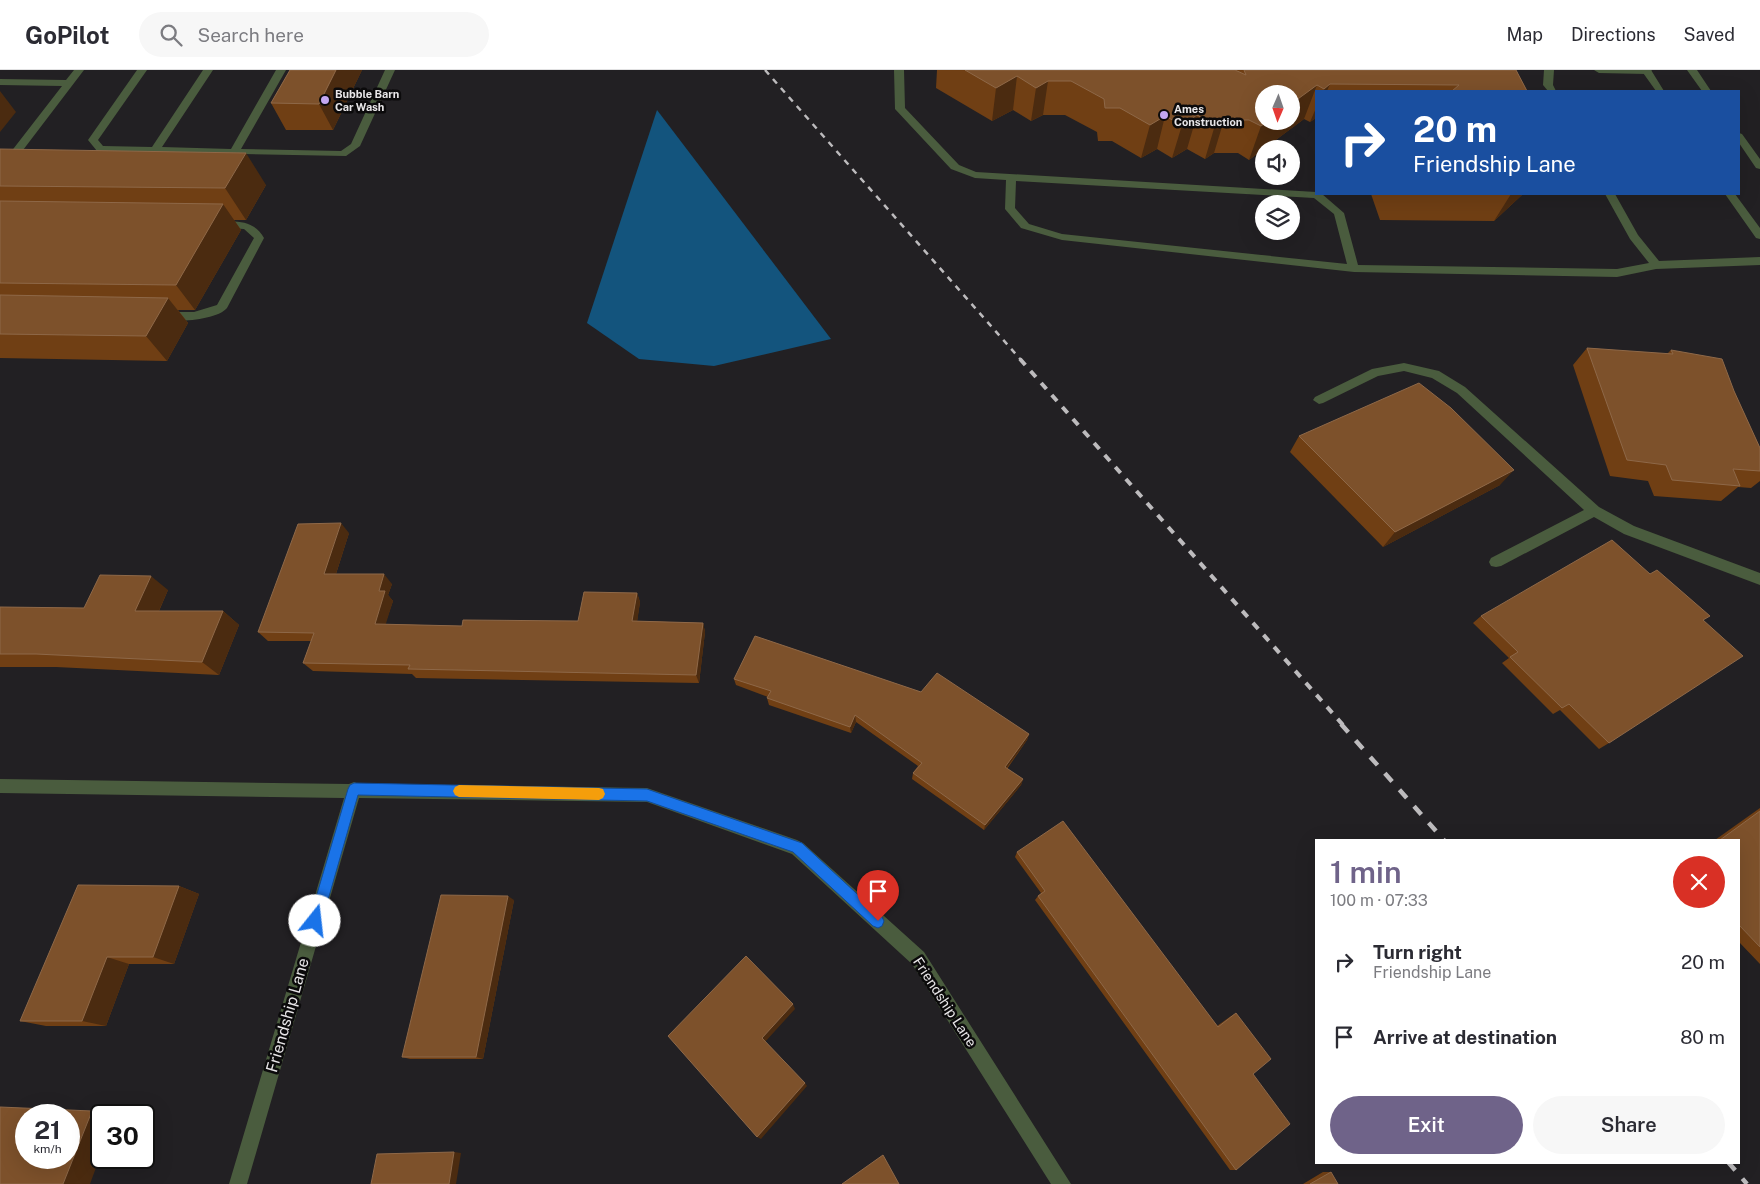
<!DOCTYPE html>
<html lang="en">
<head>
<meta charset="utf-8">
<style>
	body { margin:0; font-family:"Public Sans",sans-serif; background:#f7f7f7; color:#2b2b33; height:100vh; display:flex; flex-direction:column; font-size:19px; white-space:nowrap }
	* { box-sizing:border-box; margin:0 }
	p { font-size:16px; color:#7c7c81 }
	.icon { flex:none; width:28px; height:28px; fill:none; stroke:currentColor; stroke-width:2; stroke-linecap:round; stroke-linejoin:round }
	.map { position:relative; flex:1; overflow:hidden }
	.details { position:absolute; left:1315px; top:769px; width:425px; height:325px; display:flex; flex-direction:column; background:#fff; border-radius:0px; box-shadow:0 5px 20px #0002 }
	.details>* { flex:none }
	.hud { position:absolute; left:1315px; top:20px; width:425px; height:105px; border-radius:0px; box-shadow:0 5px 20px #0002; background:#1a4fa0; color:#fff; overflow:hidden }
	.needle { width:32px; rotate:182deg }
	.buttons { position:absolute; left:1255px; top:15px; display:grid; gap:10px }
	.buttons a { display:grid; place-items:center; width:45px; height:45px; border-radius:50%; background:#fff; box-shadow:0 5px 20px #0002; font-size:25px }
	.speed { position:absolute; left:15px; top:1034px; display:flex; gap:10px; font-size:25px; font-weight:700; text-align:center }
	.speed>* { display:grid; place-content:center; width:65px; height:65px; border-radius:50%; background:#fff; box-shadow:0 5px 20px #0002; line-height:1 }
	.speed small { font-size:12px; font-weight:400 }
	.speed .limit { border:2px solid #111; border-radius:8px; background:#fff; color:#111 }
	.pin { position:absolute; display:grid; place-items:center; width:42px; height:42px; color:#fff; margin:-51px -21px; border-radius:50% 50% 50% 0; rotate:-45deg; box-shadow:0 0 5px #0007 }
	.pin .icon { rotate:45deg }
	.me { position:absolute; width:55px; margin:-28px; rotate:16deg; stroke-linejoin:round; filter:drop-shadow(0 0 4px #0008) }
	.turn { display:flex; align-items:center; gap:18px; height:105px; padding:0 15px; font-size:22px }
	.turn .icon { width:65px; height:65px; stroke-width:2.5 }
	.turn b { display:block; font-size:35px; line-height:42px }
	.round { display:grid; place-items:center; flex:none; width:52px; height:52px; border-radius:26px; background:#f7f7f7 }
	.summary { display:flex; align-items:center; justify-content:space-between; height:85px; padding:0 15px }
	h1 { font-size:30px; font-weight:600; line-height:38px; color:#6f6389 }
	.button { display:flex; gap:10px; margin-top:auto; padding:10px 15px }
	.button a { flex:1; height:58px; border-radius:30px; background:#6f6389; color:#fff; font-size:20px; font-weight:600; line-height:58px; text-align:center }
	.button a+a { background:#f7f7f7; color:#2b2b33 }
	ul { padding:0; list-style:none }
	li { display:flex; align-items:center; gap:15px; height:75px; padding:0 15px }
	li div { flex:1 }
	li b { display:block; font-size:19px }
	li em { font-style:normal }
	header { display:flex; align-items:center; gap:30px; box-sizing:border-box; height:70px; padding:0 25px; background:#fff; border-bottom:1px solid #e1e1e2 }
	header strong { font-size:24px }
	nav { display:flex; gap:28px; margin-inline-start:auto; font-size:18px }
	.search { width:350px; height:45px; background:#f7f7f7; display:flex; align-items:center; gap:12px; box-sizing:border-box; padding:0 18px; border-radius:28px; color:#7c7c81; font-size:19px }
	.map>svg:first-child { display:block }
	.water { fill:#13547d }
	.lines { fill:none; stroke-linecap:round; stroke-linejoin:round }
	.service { fill:#4a5c3e; fill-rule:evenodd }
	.minor { fill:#4a5c3e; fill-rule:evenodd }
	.tertiary { fill:#4a5c3e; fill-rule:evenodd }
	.rail-far2 { stroke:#bdbbbd; stroke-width:2.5; stroke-dasharray:6 6; stroke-linecap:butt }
	.rail-far1 { stroke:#bdbbbd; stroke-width:4; stroke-dasharray:8 8; stroke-linecap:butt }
	.rail { stroke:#bdbbbd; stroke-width:4.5; stroke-dasharray:11 11; stroke-linecap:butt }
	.wall { fill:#703f14 }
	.shaded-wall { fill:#4b2b10 }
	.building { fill:#7d512b; stroke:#8e6848; fill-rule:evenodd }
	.route { fill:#1a73e8; stroke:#114b97 }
	.slow { fill:#f59e0b }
	.poi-dot { fill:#c3a7f2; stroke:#0b0a0b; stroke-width:2 }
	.labels { text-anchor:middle; stroke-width:5; stroke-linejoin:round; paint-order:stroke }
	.far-poi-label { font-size:11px; font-weight:bold; fill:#e8e6e8; stroke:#0b0a0b; text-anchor:start }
	.street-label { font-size:14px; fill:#e8e6e8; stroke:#0b0a0b }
	.near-street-label { font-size:16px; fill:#e8e6e8; stroke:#0b0a0b }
</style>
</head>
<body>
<header>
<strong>GoPilot</strong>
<div class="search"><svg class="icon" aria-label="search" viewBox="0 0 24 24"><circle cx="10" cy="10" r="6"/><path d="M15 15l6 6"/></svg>Search here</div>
<nav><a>Map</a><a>Directions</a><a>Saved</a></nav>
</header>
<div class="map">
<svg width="1760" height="1114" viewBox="0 0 1760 1114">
	<rect width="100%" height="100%" fill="#222023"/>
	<!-- water -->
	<path class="water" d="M657 40 831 269 714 296 639 289 587 253Z"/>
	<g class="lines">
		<!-- service -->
		<path class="service" d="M74 0H84L4 105 0 106V96L62 16 0 15V9L66 10Z
			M137 0H147L98 70 103 76 152 77 203 0H213L162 77 231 79 276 0H286L241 79 341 81 351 74 385 0H395L360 76 346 86 97 81 88 70Z
			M894 0H904L905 38 959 95 976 102 1316 122V124H1322L1344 143 1358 195 1617 199 1649 193 1630 169 1605 124H1615L1638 165 1659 191 1760 187V195L1656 199 1617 207 1354 202 1062 170 1021 158 1005 139 1006 110 975 108 951 99 895 39ZM1016 111 1314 128 1334 144 1347 194 1062 164 1029 154 1015 138Z
			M1544 0H1554L1553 15 1556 21H1548L1543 15Z
			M1594 0H1651L1652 1 1647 4 1599 3Z
			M218 152C237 151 254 150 264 168L227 238C217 250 176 253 162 249L160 246 166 242H194L217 235 254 168 244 159 214 157 213 155Z"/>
		<!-- minor -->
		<path class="minor" d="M1404 293 1439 301 1465 317 1599 437 1634 456 1760 503V515L1624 464 1594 447 1501 496 1496 497 1491 496 1489 492 1491 488 1584 440 1457 323 1432 308 1404 301 1378 306 1323 333 1319 334 1313 330 1315 327 1372 299Z
			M0 709 349 714 354 712 359 714 647 718 797 770 803 773 924 882 1071 1114H1051L912 894 792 784 647 732 359 728 247 1114H229L344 728 0 723Z"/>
		<!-- tertiary -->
		<path class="tertiary" d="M1641 0H1651L1664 21H1656Z
			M1687 0H1697L1711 21H1702Z
			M1739 63 1742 64 1760 89V99L1756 98 1739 73Z
			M1725 124H1735L1760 158V169L1756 168Z"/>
		<!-- rail-far2 -->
		<path class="rail-far2" d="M765 0 1021 290"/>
		<!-- rail-far1 -->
		<path class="rail-far1" d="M1020 289 1343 655"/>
		<!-- rail -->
		<path class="rail" d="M1341 654 1444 770
			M1728 1092 1747 1114"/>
	</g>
	<!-- wall -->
	<path class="wall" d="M290 0H362L333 60H286L271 33Z
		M937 0H1516L1527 21H1316V48L1310 52 1304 49 1249 90 1238 83H1214L1205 89 1187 79 1172 88 1157 79 1141 88 1112 71H1098L1097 62 1065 45H1043L1031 51 1013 40 992 51 936 18Z
		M0 79 266 115 246 150H234L241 160 195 240H178L188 253 167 291 0 288Z
		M1371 124H1523L1494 151 1380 150Z
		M1587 278 1667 284 1671 280 1734 321 1760 378V411L1751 418 1738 417 1721 431 1654 426 1648 411 1610 406 1573 295Z
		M1299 366 1500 415 1383 477 1290 382Z
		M349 463 336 504 392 514 388 525 393 531 385 554 462 556 578 551 637 523 640 532 637 551 703 553 705 562 699 613 416 608 412 604 313 601 303 593 311 571H268L258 562Z
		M168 520 159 541H223L239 555 219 605 56 597H0V537L84 538Z
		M1481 546 1703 551 1609 673 1599 679 1560 640 1553 644 1502 593 1509 588 1473 553Z
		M734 609 1029 664 1027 670 1007 699 1023 709 1021 715 984 760 912 709 913 703 918 696 856 652 851 663 769 635 767 628 768 627 736 615Z
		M1760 738V894L1739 872V770H1715Z
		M1017 782 1217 956 1231 946 1236 943 1253 1004 1236 1100H1230L1035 830 1038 826 1041 823 1015 787Z
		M179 816 199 824 174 894H129L106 956H46L20 951Z
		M514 830 483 989H410L402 987Z
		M1323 1102H1331L1338 1114H1303Z"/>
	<!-- shaded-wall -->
	<path class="shaded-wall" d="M336 0H362L333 60 319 34Z
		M1017 6 1013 40 992 51 996 18Z
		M1048 11 1043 45 1031 51 1036 18Z
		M1330 14 1327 21H1323L1324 19Z
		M1317 15 1304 49 1249 90 1261 56 1268 51H1291V34Z
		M0 21 16 42 0 62Z
		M1316 38V48L1310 52Z
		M1197 45 1187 79 1172 88 1182 55Z
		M1165 46 1157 79 1141 88 1150 55Z
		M1224 50 1214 83 1205 89 1215 55Z
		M246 83 266 115 246 150 225 118Z
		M1511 124H1523L1494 151Z
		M223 134 241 160 195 240 176 215Z
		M168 228 188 253 167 291 146 266Z
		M1514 400 1500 415 1383 477 1395 462Z
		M341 453 349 463 333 513 324 504Z
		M384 504 392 514 388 525 393 531 383 563 375 554 379 521Z
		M151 506 168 520 153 554 135 541Z
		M637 523 640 532 636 560 632 551Z
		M223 541 239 555 219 605 202 592Z
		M703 553 705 562 699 613 696 605Z
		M855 645 856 652 851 663 850 657Z
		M1029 664 1027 670 1003 703 1005 697Z
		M1023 709 1021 715 984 760 985 755Z
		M179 816 199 824 174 894 153 887Z
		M508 826 514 830 483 989 476 987Z
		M107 887 129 894 106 956 82 951Z
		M793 934 795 939 765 972 762 968Z
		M805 1013 807 1016 761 1069 757 1067Z
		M92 1041 117 1043 116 1045H101V1084L90 1114H63Z
		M454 1082 461 1083 456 1114H449Z"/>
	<!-- building -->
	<path class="building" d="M290 0H336L319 34 271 33Z
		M965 0H1235L1246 5 1244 0H1516L1527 21H1452L1459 15 1330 14 1324 19 1317 15 1291 34V24H1264V51H1268L1261 56 1249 50H1224L1215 55 1197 45 1182 55 1165 46 1150 55 1120 38H1105L1104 29 1071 11H1048L1036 18 1017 6 996 18Z
		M0 79 246 83 225 118 0 116Z
		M0 131 223 134 176 215 0 213Z
		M0 225 168 228 146 266 0 264Z
		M1587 278 1673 284 1671 280 1722 289 1734 321 1760 378V401L1733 399 1740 416 1672 410 1666 395 1627 390Z
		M1419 313 1451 338 1514 400 1395 462 1299 366Z
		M341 453 324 504H384L379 521H385L375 554 462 556 463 550 578 551 584 522 637 523 632 551 703 553 696 605 408 599 410 595 303 593 314 563 258 562 298 454Z
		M1612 470 1650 504 1657 500 1710 546 1703 550 1743 586 1609 673 1569 634 1562 638 1510 587 1518 582 1481 546Z
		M100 505 151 506 135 541H223L202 592 36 584H0V537L84 538Z
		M755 566 921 622 937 603 1029 664 1005 697 1023 709 985 755 913 703 922 693 855 645 850 657 767 628 771 621 734 609Z
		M1760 741V877L1739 855V770H1720Z
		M1063 751 1218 957 1236 943 1271 989 1253 1004 1290 1054 1236 1100 1038 826 1045 821 1017 782Z
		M78 815 179 816 153 887H107L82 951H20Z
		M441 825 508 826 476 987H402Z
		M746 886 793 934 762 968 805 1013 757 1067 668 966Z
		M0 1037 92 1041 63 1114H0ZM26 1045H69V1088H26Z
		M454 1082 449 1114H371L377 1084Z
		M883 1085 899 1114H842Z
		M1331 1102 1338 1114H1310Z"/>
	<!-- route -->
	<path class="route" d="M354 713 647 719 802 773 882 847 884 851 882 856 878 858 873 856 793 782 647 731 358 725 322 851 320 855 315 857 311 855 309 851 348 719 350 715Z"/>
	<!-- slow -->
	<path class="slow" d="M459 715 599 718 603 719 605 724 603 728 599 730 459 727 455 725 453 721 455 717Z"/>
	<!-- markers -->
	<g class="poi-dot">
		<circle cx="325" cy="30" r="5"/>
		<circle cx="1164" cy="45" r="5"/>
	</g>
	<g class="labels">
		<!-- far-poi labels -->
		<g class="far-poi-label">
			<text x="335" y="28">Bubble Barn<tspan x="335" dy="13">Car Wash</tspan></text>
			<text x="1174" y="43">Ames<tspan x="1174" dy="13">Construction</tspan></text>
		</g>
		<!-- street labels -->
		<g class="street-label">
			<text transform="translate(945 932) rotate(57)" y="5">Friendship Lane</text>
		</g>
		<!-- near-street labels -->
		<g class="near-street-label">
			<text transform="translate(287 945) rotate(-74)" y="6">Friendship Lane</text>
		</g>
	</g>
</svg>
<div class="buttons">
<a><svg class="needle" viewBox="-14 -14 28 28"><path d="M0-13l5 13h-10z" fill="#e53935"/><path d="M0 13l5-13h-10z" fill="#7c7c81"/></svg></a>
<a><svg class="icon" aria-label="sound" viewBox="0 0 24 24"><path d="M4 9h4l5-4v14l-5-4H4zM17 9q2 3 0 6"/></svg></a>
<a><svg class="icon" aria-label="layers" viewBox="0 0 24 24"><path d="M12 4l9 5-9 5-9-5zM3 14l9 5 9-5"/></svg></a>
</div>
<div class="speed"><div>21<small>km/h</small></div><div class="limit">30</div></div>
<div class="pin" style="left:878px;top:851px;background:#d93025"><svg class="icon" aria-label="arrive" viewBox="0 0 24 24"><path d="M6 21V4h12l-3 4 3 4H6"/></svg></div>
<svg class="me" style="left:315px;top:851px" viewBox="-20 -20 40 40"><circle r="19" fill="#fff"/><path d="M0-13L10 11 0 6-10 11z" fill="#1a73e8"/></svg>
<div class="hud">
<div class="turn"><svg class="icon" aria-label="right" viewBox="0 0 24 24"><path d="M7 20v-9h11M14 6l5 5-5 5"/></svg><div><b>20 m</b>Friendship Lane</div></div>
</div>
<section class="details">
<div class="summary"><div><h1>1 min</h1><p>100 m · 07:33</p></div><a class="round" style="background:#d93025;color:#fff"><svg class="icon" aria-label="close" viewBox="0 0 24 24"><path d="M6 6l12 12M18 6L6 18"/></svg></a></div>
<ul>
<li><svg class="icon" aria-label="right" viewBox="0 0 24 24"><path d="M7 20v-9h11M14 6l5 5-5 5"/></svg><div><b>Turn right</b><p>Friendship Lane</p></div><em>20 m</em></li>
<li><svg class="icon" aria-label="arrive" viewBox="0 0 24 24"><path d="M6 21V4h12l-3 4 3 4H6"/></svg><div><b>Arrive at destination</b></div><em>80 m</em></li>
</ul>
<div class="button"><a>Exit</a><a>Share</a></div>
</section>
</div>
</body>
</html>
